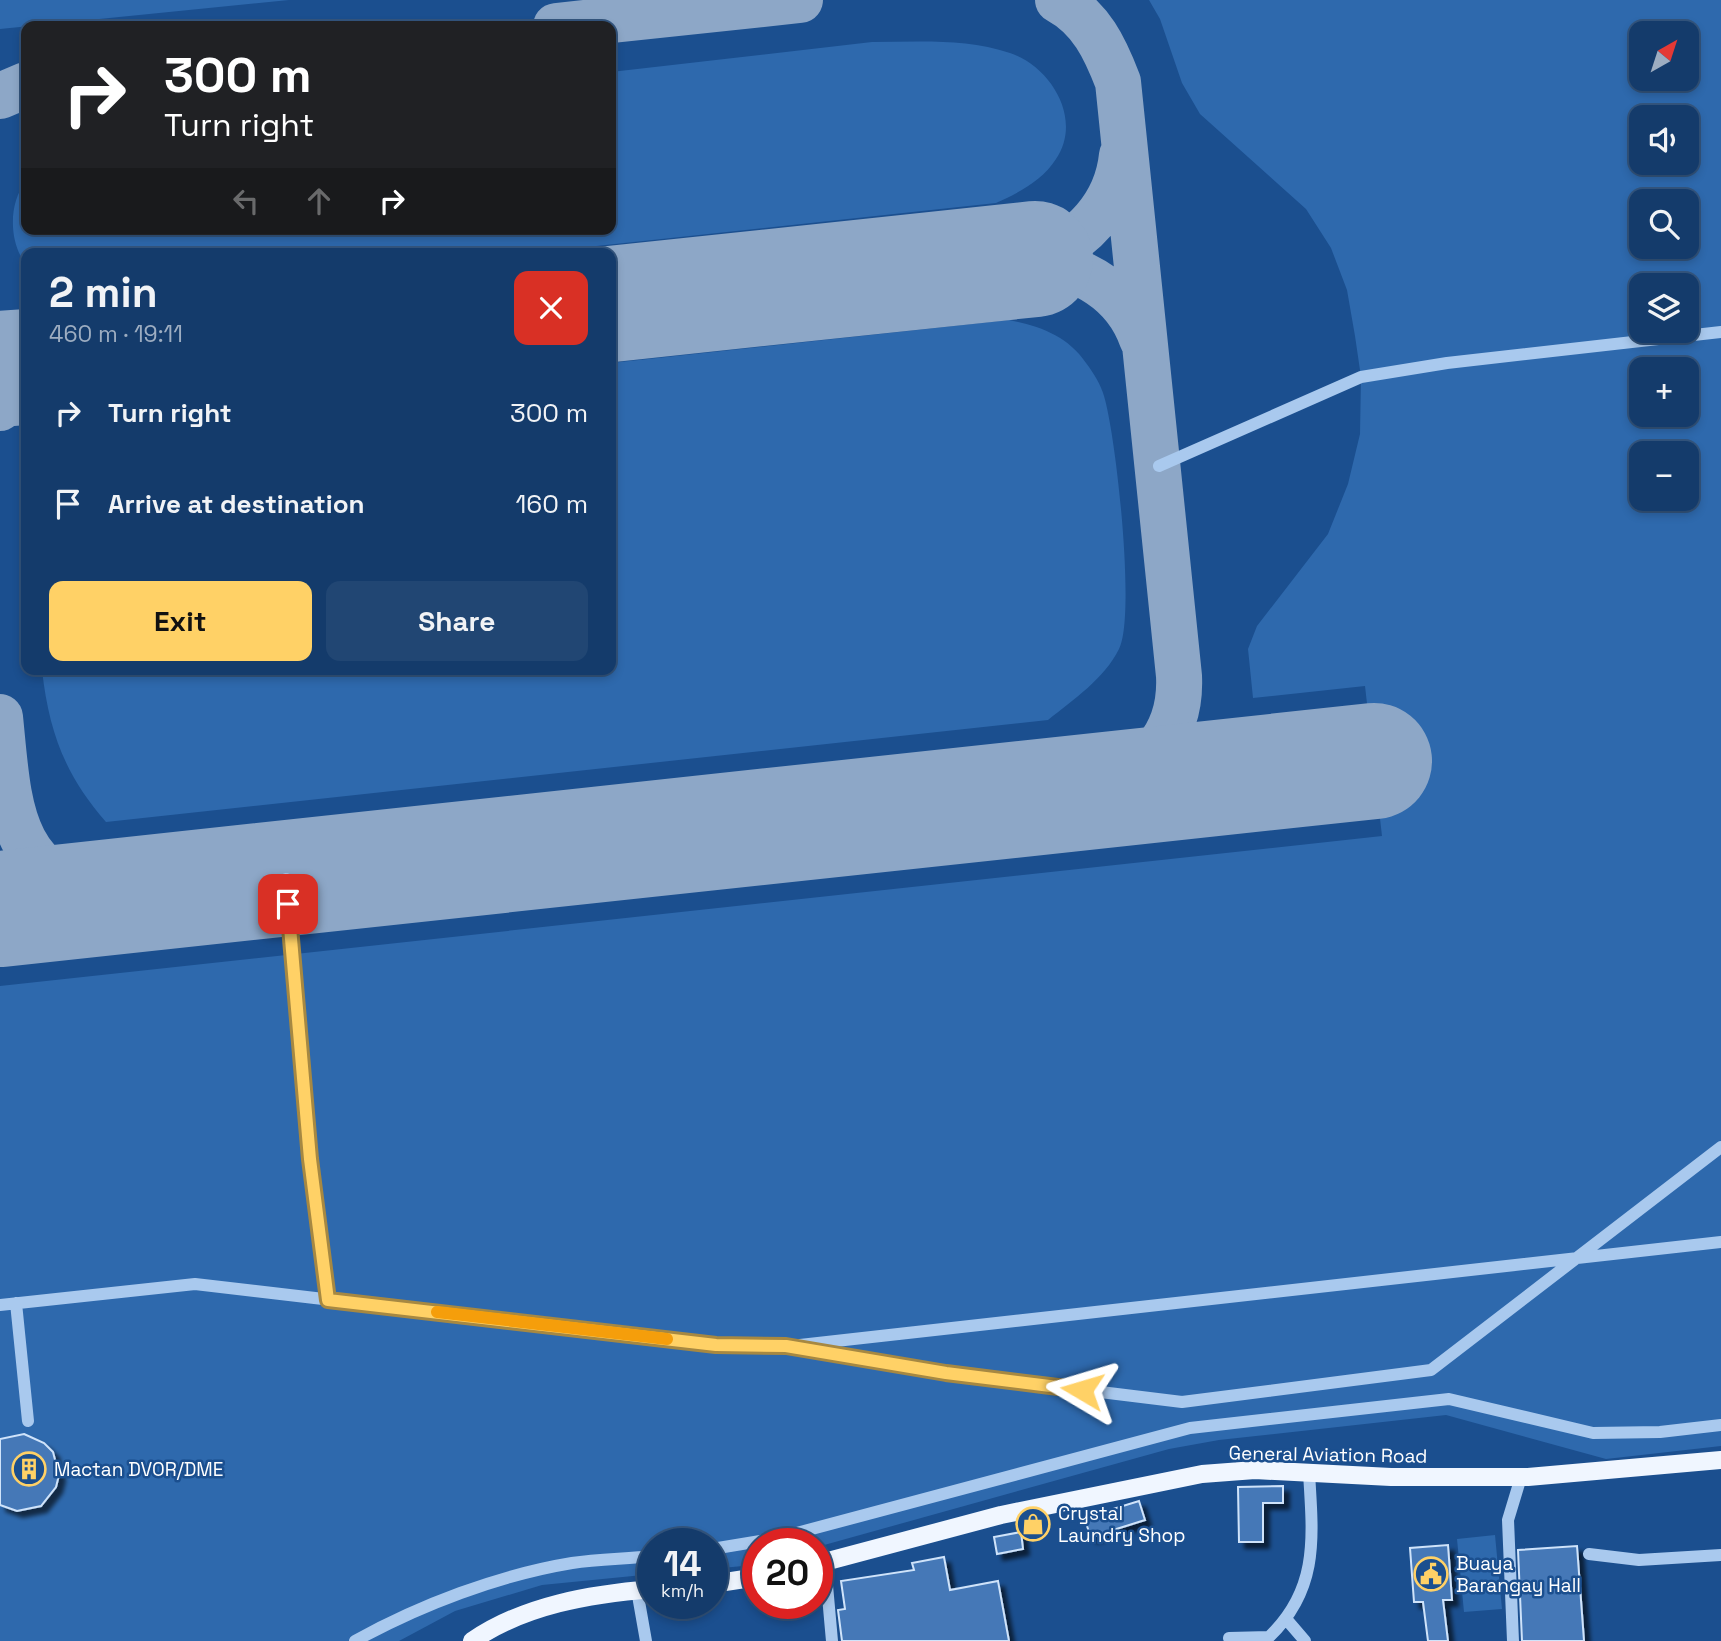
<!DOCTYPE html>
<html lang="en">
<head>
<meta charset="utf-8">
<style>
	body { margin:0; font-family:"Space Grotesk",sans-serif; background:#214673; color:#f1f3f6; height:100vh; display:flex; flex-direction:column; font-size:26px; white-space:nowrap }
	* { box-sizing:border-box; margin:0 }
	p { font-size:23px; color:#9dadc1 }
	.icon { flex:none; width:38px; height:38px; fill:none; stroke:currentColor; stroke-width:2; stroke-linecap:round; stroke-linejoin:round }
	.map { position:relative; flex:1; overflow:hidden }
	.details { position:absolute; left:21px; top:248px; width:595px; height:427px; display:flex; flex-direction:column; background:#143b6b; border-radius:14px; box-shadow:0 4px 10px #0003,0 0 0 2px #33557e }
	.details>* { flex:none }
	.top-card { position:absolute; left:21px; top:21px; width:595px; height:214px; border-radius:14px; box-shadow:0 4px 10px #0003,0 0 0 2px #33557e; background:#202124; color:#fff; overflow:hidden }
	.needle { width:46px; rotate:39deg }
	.controls { position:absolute; left:1629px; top:21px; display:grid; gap:14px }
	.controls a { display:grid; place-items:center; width:70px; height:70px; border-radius:14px; background:#143b6b; box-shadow:0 4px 10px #0003,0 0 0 2px #33557e; font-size:35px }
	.speed { position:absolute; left:637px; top:1528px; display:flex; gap:14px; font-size:35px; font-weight:700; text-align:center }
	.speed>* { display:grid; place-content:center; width:91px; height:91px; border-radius:50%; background:#143b6b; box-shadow:0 4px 10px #0003,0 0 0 2px #33557e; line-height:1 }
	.speed small { font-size:18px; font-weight:400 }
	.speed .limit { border:10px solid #d22; background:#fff; color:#111 }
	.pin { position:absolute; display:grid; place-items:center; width:60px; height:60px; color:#fff; margin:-30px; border-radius:14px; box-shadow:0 4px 10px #0006 }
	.me { position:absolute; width:77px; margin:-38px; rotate:277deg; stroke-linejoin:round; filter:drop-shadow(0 0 5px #0008) }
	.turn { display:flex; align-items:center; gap:24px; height:147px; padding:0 28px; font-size:32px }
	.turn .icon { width:91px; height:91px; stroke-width:2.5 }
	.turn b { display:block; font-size:49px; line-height:60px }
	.lanes { display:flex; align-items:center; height:66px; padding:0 28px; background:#0003; justify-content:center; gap:35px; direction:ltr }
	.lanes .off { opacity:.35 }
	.round { display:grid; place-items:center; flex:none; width:74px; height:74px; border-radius:14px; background:#214673 }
	.headline { display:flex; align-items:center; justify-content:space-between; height:119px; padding:0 28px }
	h1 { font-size:42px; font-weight:700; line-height:52px }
	.button { display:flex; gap:14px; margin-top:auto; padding:14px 28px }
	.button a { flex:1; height:80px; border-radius:14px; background:#ffd166; color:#111; font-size:28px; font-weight:700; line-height:80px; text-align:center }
	.button a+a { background:#214673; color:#f1f3f6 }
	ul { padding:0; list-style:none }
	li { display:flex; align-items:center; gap:21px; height:91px; padding:0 28px }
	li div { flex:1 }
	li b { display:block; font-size:26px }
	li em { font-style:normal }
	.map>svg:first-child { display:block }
	.green { fill:#2e69ad; fill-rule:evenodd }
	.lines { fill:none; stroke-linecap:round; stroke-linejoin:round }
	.taxiway { stroke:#8da7c7; stroke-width:46 }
	.runway { stroke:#8da7c7; stroke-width:116 }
	.building { fill:#4478b7; stroke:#cfe3fa; stroke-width:2; filter:url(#shadow) }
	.minor { stroke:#a9c9ee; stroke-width:12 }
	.major { stroke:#f0f6ff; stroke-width:18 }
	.route-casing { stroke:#a68842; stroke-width:18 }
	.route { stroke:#ffd166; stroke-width:12 }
	.slow { stroke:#f59e0b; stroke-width:12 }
	.labels { text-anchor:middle; stroke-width:5; stroke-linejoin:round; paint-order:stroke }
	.street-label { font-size:19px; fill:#fff; stroke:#1b4f8f }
	.poi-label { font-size:19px; fill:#fff; stroke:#1b4f8f; text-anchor:start }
</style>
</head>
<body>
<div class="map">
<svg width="1721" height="1641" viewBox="0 0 1721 1641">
	<defs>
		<filter id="shadow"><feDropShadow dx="6" dy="6" stdDeviation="2" flood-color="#0009"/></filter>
	</defs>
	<rect width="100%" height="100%" fill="#1b4f8f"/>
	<!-- green -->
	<path class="green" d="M0 0H289L0 29Z
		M1149 0H1721V1446L1606 1459 1446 1415 1219 1440 1169 1449 817 1547V1544H758V1563L753 1565 712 1569V1544H653V1574L542 1585 455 1611 399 1641H0V986L1382 836 1365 686 1253 698 1248 649 1257 626 1328 534 1348 484 1360 434 1361 377 1355 336 1347 290 1331 248 1306 209 1200 114 1182 83 1160 19ZM1642 33H1687V79H1642ZM1642 117H1687V163H1642ZM1642 201H1687V247H1642ZM1642 285H1687V331H1642ZM1642 369H1687V415H1642ZM1642 453H1687V499H1642Z
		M872 42C918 42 965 38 1010 53 1051 67 1083 119 1056 159 1042 181 1018 193 996 203L522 254H26V264C9 244 8 202 26 182V229H611V72Z
		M1009 320C1040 326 1068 336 1086 363 1093 372 1101 385 1104 396 1116 435 1136 616 1119 649 1104 679 1074 699 1048 720L106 822C65 775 49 732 42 670H611V363Z
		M1495 1535 1502 1609 1464 1612 1457 1539Z"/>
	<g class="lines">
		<!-- taxiway -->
		<path class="taxiway" d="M1058 0C1091 18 1105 48 1118 82L1179 676C1182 738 1144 773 1088 792
			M556 26 800 0
			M0 96 26 85
			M1035 259C1082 243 1117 205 1122 155
			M1035 259C1082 269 1125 290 1142 339
			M0 347 26 358
			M0 408 26 383
			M0 717C9 804 7 879 113 897"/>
		<!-- runway -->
		<path class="runway" d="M611 304 1035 259
			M0 369 26 367
			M0 909 1374 761"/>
	</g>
	<!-- building -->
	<path class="building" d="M24 1434 44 1443 53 1452 59 1475 56 1487 41 1506 17 1511 0 1505V1439Z
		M1283 1486V1503H1263V1542H1239L1238 1487Z
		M1139 1501 1145 1520 1091 1537 1084 1518Z
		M1021 1532 1023 1549 997 1554 994 1537Z
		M1448 1545 1452 1600H1443L1448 1641H1428L1423 1602H1414L1410 1548Z
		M1577 1546 1584 1641H1522L1518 1550Z
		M944 1557 950 1590 998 1581 1009 1641H842L838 1610 845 1609 841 1581 914 1570 912 1563Z"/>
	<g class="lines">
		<!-- minor -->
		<path class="minor" d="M1159 466 1361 377 1447 363 1721 332
			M286 879 310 1159 328 1300
			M16 1303 28 1421
			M0 1305 195 1284 716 1345 786 1346 946 1373 1182 1402 1431 1370 1721 1147
			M800 1345 1721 1242
			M712 1549 778 1538 1190 1428 1449 1399 1593 1433 1660 1432 1721 1425
			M1589 1554 1639 1560 1721 1555
			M825 1563 832 1641
			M637 1590 646 1641
			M1287 1620 1305 1641
			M1229 1638 1269 1637C1319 1589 1313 1538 1309 1473
			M355 1641C420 1605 499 1575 572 1563 599 1559 626 1559 653 1556
			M1513 1641 1508 1520 1521 1477"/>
		<!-- major -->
		<path class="major" d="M817 1564 1001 1515 1202 1474 1255 1470 1391 1477H1528L1721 1460
			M712 1584 758 1577
			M472 1641C524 1605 591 1594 653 1589"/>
	</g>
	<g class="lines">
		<defs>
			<path id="route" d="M288 904 310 1159 328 1300 716 1345 786 1346 946 1373 1082 1390"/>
		</defs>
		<!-- route casing -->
		<use href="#route" class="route-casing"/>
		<!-- route -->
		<use href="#route" class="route"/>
		<!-- slow -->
		<path class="slow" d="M437 1312 667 1339"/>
	</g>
	<!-- icons -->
	<defs>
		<symbol id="building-ring" viewBox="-11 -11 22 22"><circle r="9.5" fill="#1b4f8f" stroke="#ffd166" stroke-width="1.5"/><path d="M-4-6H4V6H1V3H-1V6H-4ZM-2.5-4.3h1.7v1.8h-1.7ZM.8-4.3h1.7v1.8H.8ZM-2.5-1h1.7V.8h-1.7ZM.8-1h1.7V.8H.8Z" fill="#ffd166"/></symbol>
		<symbol id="shop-ring" viewBox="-11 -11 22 22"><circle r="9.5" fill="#1b4f8f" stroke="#ffd166" stroke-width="1.5"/><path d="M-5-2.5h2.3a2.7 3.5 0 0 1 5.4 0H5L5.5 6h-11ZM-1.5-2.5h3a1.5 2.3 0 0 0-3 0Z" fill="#ffd166"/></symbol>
		<symbol id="civic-ring" viewBox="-11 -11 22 22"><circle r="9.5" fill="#1b4f8f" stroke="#ffd166" stroke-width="1.5"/><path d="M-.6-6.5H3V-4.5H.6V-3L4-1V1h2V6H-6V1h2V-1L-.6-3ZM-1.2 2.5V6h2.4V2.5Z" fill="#ffd166"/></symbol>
	</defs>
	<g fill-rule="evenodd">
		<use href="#building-ring" x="10" y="1450" width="38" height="38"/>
		<use href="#shop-ring" x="1014" y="1505" width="38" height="38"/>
		<use href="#civic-ring" x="1412" y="1555" width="38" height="38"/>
	</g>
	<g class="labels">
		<!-- street labels -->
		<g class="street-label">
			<text transform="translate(1328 1454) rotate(1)" y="7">General Aviation Road</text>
		</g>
		<!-- poi labels -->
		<g class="poi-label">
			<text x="54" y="1476">Mactan DVOR/DME</text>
			<text x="1058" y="1520">Crystal<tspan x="1058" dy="22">Laundry Shop</tspan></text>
			<text x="1456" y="1570">Buaya<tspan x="1456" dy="22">Barangay Hall</tspan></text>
		</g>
	</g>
</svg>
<div class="controls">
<a><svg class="needle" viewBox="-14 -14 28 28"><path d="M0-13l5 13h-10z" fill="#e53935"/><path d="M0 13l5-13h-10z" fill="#9dadc1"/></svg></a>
<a><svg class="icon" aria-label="sound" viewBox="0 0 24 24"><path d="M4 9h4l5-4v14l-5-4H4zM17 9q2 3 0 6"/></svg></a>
<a><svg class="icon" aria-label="search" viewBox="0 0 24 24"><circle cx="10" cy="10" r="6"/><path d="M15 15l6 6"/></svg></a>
<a><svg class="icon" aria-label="layers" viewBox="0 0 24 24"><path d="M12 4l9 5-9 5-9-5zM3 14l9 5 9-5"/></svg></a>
<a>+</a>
<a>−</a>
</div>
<div class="speed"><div>14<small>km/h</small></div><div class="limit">20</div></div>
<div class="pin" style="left:288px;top:904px;background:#d93025"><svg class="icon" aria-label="arrive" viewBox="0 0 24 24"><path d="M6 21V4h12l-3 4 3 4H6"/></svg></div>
<svg class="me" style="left:1082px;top:1390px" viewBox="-20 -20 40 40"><path d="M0-17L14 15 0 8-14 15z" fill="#ffd166" stroke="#fff" stroke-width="4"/></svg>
<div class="top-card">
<div class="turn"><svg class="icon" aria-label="right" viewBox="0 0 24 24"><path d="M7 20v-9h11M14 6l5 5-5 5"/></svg><div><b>300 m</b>Turn right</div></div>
<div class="lanes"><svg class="icon off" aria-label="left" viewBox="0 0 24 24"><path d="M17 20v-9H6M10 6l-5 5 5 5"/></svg><svg class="icon off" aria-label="ahead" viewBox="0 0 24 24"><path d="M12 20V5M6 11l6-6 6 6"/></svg><svg class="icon" aria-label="right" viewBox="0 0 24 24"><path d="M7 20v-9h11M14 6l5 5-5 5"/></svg></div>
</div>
<section class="details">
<div class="headline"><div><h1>2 min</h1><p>460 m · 19:11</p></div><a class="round" style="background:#d93025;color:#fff"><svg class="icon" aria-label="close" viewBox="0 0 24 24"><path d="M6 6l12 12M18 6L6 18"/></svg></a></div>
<ul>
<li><svg class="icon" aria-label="right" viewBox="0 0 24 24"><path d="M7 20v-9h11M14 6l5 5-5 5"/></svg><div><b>Turn right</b></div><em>300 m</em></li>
<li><svg class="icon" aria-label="arrive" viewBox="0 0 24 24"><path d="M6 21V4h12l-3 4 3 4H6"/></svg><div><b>Arrive at destination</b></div><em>160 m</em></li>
</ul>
<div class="button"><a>Exit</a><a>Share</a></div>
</section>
</div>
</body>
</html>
